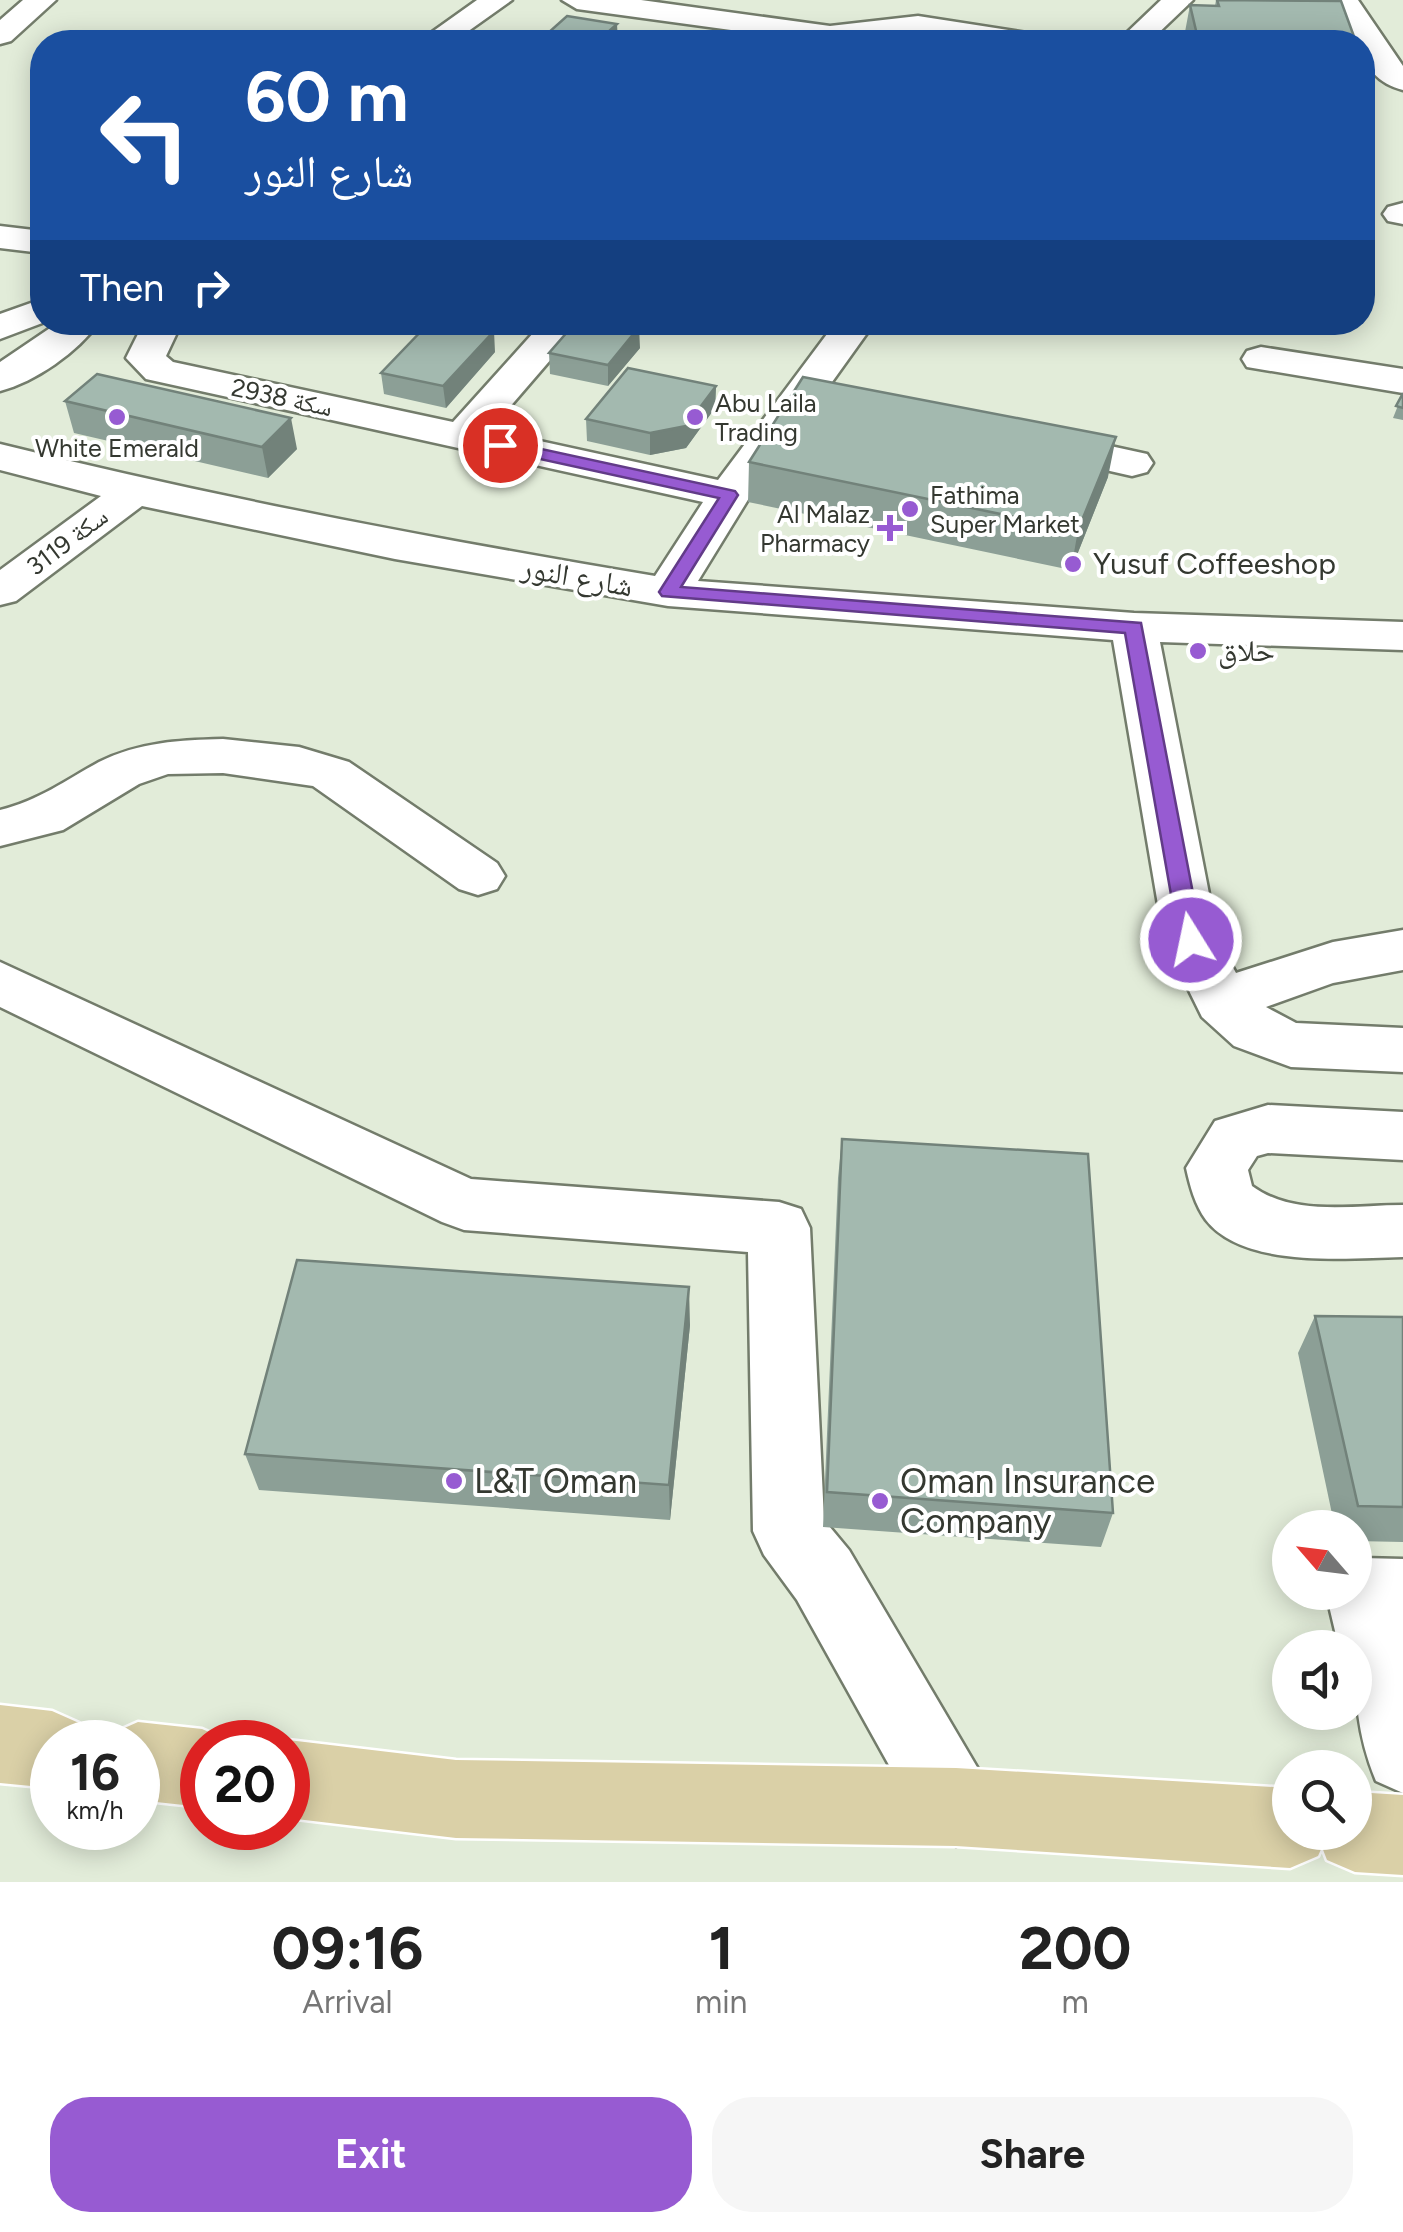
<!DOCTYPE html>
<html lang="en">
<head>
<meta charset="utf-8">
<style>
	body { margin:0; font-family:Figtree,"Noto Naskh Arabic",sans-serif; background:#f6f6f6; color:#222; height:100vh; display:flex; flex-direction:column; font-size:38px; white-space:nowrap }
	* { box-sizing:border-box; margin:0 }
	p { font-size:32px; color:#767676 }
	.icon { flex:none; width:55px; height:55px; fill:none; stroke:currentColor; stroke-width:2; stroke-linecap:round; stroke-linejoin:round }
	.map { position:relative; height:1882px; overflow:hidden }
	.details { display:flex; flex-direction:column; background:#fff; flex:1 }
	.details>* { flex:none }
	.banner { position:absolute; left:30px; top:30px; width:1345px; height:305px; border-radius:40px; box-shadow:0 5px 25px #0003; background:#1a4fa0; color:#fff; overflow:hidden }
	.needle { width:65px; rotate:298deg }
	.controls { position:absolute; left:1272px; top:1510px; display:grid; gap:20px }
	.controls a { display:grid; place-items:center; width:100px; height:100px; border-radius:50%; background:#fff; box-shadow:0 5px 25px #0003; font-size:50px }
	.speed { position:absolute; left:30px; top:1720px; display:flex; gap:20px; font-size:50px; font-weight:700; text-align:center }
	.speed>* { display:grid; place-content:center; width:130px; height:130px; border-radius:50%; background:#fff; box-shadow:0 5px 25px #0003; line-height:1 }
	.speed small { font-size:25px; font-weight:400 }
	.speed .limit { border:15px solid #d22; background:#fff; color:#111 }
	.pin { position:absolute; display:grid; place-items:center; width:85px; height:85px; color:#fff; margin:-42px; border:5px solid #fff; border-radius:50%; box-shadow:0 2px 10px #0007 }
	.me { position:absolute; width:110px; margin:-55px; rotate:350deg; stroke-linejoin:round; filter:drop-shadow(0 0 8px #0008) }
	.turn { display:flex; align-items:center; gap:35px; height:210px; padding:0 50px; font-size:45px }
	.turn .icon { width:130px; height:130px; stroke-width:2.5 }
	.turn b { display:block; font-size:70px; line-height:85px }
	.then { display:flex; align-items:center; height:95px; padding:0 50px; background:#0003; gap:20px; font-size:38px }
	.eta { display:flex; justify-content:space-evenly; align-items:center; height:170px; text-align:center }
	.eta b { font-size:60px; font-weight:700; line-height:70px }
	.button { display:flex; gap:20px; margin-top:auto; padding:20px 50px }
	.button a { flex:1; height:115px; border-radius:40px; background:#975bd2; color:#fff; font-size:40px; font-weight:700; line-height:115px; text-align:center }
	.button a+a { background:#f6f6f6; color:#222 }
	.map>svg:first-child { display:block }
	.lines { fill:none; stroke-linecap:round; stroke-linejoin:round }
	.minor-casing { stroke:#737c6b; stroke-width:5 }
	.major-casing { stroke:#fff; stroke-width:5 }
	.minor { fill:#fff; fill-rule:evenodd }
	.major { fill:#dad0a7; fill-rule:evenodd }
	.wall { fill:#8c9f96 }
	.shaded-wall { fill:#72827a }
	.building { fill:#a3b9af; stroke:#72827a; stroke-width:2.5 }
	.route { fill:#975bd2; stroke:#623b88; stroke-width:2.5 }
	.poi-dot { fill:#975bd2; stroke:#fff; stroke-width:4 }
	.labels { text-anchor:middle; stroke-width:8; stroke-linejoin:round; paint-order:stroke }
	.far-street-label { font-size:25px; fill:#343830; stroke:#fff }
	.far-poi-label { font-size:25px; fill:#343830; stroke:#fff; text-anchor:start }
	.poi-label { font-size:30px; fill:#343830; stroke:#fff; text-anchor:start }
	.street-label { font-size:30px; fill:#343830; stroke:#fff }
	.near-poi-label { font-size:35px; fill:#343830; stroke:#fff; text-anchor:start }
</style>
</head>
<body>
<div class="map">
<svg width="1403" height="1882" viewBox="0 0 1403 1882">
	<rect width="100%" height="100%" fill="#e2ecd9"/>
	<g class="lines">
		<defs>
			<path id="minor" d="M23 0H56L11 41 0 44V20Z
				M477 0H512L453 42H418Z
				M562 0H641L830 26 918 16 1027 33 1042 42H972L918 34 819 42 577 9Z
				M1161 0H1193L1149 42H1117Z
				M1328 0H1358L1403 66V90C1379 84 1362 67 1362 42H1354Z
				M1403 203V224L1388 221 1383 214 1388 207Z
				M0 226 42 231V253L0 248Z
				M42 299 45 322 0 339V314Z
				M59 322H99C78 352 35 382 0 391V362Z
				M144 322H182L166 356 173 362 453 422 543 322H583L490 430 718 480 836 322H875L749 498 698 581 1134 613 1403 622V650L1160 642 1218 940 1236 973 1333 942 1403 930V970L1333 983 1266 1007 1296 1023 1403 1028V1072L1291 1067 1234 1046 1202 1017 1164 940 1113 640 668 606 395 559 142 506 16 601 0 605V570L101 496 0 470V444C217 498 435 539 655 576L703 502 146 379 126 358Z
				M1261 347 1403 369V393L1247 367 1242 359 1247 351Z
				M1037 430 1147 454 1153 463 1147 472 1132 476 1022 451 1016 442 1022 433Z
				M223 739 299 747 349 762 497 863 505 876 497 889 478 895 459 889 313 786 223 773 168 774 139 784 63 830 0 846V810C38 801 66 780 99 762 139 742 180 740 223 739Z
				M0 962 471 1179 779 1202 801 1209 810 1228 824 1520 849 1550 984 1779 995 1807 984 1835 956 1846 928 1835 797 1600 764 1555 753 1531 748 1252 464 1230 442 1222 0 1007Z
				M1268 1105 1403 1112V1160L1268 1153 1257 1156 1248 1170 1252 1186C1294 1217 1354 1205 1403 1205V1257C1348 1258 1244 1269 1206 1220 1195 1205 1190 1186 1186 1168L1215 1121Z
				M1362 1558 1403 1559V1793L1376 1781C1357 1735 1355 1697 1355 1648H1339L1326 1593 1355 1592V1560Z"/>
			<path id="major" d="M0 1705 52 1711 79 1723 88 1742H52V1788L0 1783Z
				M138 1722 202 1729 229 1741 202 1742V1807L138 1800V1742H107L111 1734Z
				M288 1740 456 1760 956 1768 1290 1788V1832H1355V1792L1403 1795V1875L1355 1872 1327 1860 1322 1847 1318 1856 1290 1868 956 1846 456 1838 288 1818V1742H282Z"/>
		</defs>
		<!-- minor casing -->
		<use href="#minor" class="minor-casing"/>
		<!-- major casing -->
		<use href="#major" class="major-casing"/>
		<!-- minor -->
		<use href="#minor" class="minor"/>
		<!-- major -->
		<use href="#major" class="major"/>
	</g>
	<!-- wall -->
	<path class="wall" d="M1216 0H1309L1356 42H1188L1185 32 1190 5 1215 6Z
		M247 322H274L268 328Z
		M640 348 608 386 550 374 549 353Z
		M495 352 446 408 384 394 381 373Z
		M716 386 715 408 686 448 650 455 587 441 586 419Z
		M1403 393V420L1393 418Z
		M65 401 297 449 268 478 74 433Z
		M749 462 1108 477 1071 570 748 502Z
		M842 1139 1113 1513 1101 1547 823 1527 838 1178Z
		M1315 1316 1403 1317V1542L1355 1541V1528H1335L1298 1353Z
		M690 1325 670 1520 259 1490 245 1454Z"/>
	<!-- shaded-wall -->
	<path class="shaded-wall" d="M617 24 618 42H597Z
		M639 327 640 348 608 386V365Z
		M494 331 495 352 446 408 443 386Z
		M716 386 715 408 686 448 650 455V433Z
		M291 418 297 449 268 478 262 447Z
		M1116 437 1108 477 1071 570 1078 530Z
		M689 1287 690 1325 670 1520 669 1485Z"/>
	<!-- building -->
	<path class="building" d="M1217 0 1341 1 1356 42 1198 39 1190 5 1219 6Z
		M567 16 617 24 597 42H538Z
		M430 322H453L494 331 443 386 381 373Z
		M576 322H619L639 327 608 365 549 353Z
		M628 368 716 386 686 426 650 433 586 419Z
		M97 374 291 418 262 447 65 401Z
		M803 377 1116 437 1078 530 749 462Z
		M1403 393V408L1396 406Z
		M842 1139 1088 1154 1113 1513 827 1492Z
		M297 1260 689 1287 669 1485 245 1454Z
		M1315 1316 1403 1317V1507L1358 1506Z"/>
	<!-- route -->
	<path class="route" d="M500 440 735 491 738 495 681 587 1141 623 1202 940 1199 946H1183L1179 940 1125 633 662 596 659 592 719 498 494 449 492 445Z"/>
	<!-- markers -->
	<g class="poi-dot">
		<circle cx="117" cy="417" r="10"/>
		<circle cx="695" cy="417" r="10"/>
		<circle cx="910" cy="509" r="10"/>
		<path d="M885 513h10v10h10v10h-10v10h-10v-10h-10v-10h10z"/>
		<circle cx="1073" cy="564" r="10"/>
		<circle cx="1198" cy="651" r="10"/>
		<circle cx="454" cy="1481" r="10"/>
		<circle cx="880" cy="1501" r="10"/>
	</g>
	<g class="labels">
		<!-- far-street labels -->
		<g class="far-street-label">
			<text transform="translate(282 397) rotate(12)" y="9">سكة 2938</text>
			<text transform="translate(67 541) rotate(-37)" y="9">سكة 3119</text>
		</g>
		<!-- far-poi labels -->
		<g class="far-poi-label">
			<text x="715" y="412">Abu Laila<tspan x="715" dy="29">Trading</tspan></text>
			<text x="117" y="457" text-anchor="middle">White Emerald</text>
			<text x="930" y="504">Fathima<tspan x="930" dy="29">Super Market</tspan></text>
			<text x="870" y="523" text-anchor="end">Al Malaz<tspan x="870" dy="29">Pharmacy</tspan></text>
		</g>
		<!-- poi labels -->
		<g class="poi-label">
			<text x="1093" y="574">Yusuf Coffeeshop</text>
			<text x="1218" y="661">حلاق</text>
		</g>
		<!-- street labels -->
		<g class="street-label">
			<text transform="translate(577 577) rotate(10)" y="10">شارع النور</text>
		</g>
		<!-- near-poi labels -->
		<g class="near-poi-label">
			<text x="474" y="1493">L&amp;T Oman</text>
			<text x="900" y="1493">Oman Insurance<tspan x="900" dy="40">Company</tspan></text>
		</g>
	</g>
</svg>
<div class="controls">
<a><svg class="needle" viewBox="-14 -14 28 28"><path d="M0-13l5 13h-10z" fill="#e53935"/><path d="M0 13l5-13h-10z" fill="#767676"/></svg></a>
<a><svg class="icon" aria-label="sound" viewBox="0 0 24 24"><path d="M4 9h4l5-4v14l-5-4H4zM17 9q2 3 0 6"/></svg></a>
<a><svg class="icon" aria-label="search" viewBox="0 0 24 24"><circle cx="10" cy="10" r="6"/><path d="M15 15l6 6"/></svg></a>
</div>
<div class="speed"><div>16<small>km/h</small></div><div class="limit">20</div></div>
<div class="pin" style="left:500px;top:445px;background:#d93025"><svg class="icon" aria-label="arrive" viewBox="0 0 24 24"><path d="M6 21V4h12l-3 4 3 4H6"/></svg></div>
<svg class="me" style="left:1191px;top:940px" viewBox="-20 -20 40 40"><circle r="17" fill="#975bd2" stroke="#fff" stroke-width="3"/><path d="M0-11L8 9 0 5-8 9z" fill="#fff"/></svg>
<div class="banner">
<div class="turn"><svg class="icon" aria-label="left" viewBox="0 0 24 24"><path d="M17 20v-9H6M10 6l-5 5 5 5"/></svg><div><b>60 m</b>شارع النور</div></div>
<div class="then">Then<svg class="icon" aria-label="right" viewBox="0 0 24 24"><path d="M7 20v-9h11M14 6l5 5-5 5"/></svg></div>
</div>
</div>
<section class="details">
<div class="eta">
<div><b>09:16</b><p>Arrival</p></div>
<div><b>1</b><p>min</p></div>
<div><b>200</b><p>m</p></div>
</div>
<div class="button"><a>Exit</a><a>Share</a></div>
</section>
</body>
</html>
